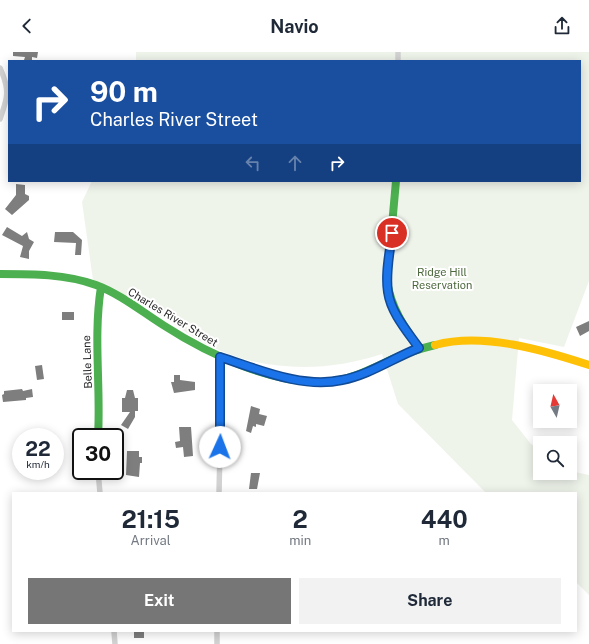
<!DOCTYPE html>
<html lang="en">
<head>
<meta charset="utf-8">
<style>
	body { margin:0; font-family:"Public Sans",sans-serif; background:#f2f2f3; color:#1f2937; height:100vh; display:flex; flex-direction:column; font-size:15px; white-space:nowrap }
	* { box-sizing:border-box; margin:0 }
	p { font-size:13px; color:#747a83 }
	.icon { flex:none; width:22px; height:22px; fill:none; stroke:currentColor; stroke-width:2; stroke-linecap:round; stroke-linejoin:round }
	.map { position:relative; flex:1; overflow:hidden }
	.side { position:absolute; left:12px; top:440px; width:565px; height:140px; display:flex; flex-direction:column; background:#fff; border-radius:0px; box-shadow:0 2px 10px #0003 }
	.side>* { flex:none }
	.hud { position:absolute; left:8px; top:8px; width:573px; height:122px; border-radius:0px; box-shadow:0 2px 10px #0003; background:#1a4fa0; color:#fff; overflow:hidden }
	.needle { width:26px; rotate:352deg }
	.tools { position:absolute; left:533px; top:332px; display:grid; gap:8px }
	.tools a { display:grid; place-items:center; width:44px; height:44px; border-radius:0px; background:#fff; box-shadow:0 2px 10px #0003; font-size:20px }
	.speed { position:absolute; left:12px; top:376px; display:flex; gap:8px; font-size:20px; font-weight:700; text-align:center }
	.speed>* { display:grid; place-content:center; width:52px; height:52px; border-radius:50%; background:#fff; box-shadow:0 2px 10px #0003; line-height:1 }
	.speed small { font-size:10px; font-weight:400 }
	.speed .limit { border:2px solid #111; border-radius:6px; background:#fff; color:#111 }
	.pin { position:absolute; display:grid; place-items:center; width:34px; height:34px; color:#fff; margin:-17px; border:2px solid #fff; border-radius:50%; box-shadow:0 1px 4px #0007 }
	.me { position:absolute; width:44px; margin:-22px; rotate:2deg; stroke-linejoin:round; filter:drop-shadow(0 0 3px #0008) }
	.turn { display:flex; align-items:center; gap:14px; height:84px; padding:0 16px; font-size:18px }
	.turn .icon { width:52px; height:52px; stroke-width:2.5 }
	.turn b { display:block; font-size:28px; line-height:34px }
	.lanes { display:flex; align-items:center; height:38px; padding:0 16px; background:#0003; justify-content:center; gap:20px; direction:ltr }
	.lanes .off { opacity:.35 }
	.eta { display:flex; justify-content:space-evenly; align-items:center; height:68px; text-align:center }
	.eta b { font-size:24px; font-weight:700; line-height:28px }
	.action { display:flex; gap:8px; margin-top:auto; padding:8px 16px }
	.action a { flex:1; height:46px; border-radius:0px; background:#767676; color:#fff; font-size:16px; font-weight:700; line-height:46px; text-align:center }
	.action a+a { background:#f2f2f3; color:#1f2937 }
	header { display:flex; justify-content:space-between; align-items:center; height:52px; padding:0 16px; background:#fff; font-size:18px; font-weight:700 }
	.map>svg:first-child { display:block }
	.green { fill:#eff4eb }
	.building { fill:#7e7e7e }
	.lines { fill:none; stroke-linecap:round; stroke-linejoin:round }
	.street { stroke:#d2d2d2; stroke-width:5.5 }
	.fast { stroke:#4caf50; stroke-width:8 }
	.slow { stroke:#ffc107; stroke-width:8 }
	.route-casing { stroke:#114b97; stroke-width:10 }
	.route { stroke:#1a73e8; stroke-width:7 }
	.labels { text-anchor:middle; stroke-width:4; stroke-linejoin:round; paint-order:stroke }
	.park-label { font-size:11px; fill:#4c683c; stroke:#fff }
	.street-label { font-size:11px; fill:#2d2d2d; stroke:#fff }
</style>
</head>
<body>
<header><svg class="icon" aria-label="back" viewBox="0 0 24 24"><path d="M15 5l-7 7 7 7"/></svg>Navio<svg class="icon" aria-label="share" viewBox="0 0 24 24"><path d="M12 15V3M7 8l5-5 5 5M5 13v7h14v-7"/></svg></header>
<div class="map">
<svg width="589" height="592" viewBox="0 0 589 592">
	<rect width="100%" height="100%" fill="#fff"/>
	<!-- green -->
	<path class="green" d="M136 0H589V229L564 295 519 286 512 368 531 392 540 399V421H570V419L589 423V543L576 530V441H486L398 352 382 302C322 322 254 320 199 288 186 281 175 272 163 265 141 250 118 239 93 228L82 150 92 129H580V9H136Z"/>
	<!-- building -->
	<path class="building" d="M13 0H38L37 6 32 5V8H24L25 5 13 4Z
		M16 132 25 133V142L29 144V148L12 163 5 157 16 143Z
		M7 175 22 184 27 180 29 187 34 190 29 199V207L20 205 23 194 2 183Z
		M55 180H73L82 188 81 203H75L76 191 54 190Z
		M62 260H74V268H62Z
		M589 269V279L580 284 576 275Z
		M42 313 44 327 37 328 35 314Z
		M174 323H180V328L195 330V338L174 341 171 330H174Z
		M22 337 23 339 32 337 33 345 26 346V348L3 350 2 343 4 342V339Z
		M127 338H133L135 346H138V359H135V365L128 377 121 373 130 360H122V346H125Z
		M251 354 260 357 259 362 267 364 264 374 256 372V375L253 374 251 381 246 379Z
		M179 375H191L193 404 184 405 183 395 176 396 175 390 180 389Z
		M127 399H139V405H142V411H140L139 425 126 423Z
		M251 421H260L257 437H249Z
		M134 579H144V586H134Z"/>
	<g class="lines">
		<!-- street -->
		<path class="street" d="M398 0V9
			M0 16C10 38 8 45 0 67
			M98 419 100 441
			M219 441 221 354 220 305
			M114 579 115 592
			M217 592V579"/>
		<!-- fast -->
		<path class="fast" d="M396 129 387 229C391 255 404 275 419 296
			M0 222C32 222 66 222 96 233 120 242 141 259 163 273 208 302 278 336 333 329 357 326 378 313 400 304 412 299 423 296 435 293
			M98 385C101 335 93 285 101 235"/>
		<!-- slow -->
		<path class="slow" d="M435 293C483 280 543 298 589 313"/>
	</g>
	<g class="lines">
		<defs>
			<path id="route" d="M220 395V305C258 317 302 337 342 328 369 323 393 306 419 296 407 279 391 261 388 240 385 221 390 200 392 181"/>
		</defs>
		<!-- route casing -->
		<use href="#route" class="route-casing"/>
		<!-- route -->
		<use href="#route" class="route"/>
	</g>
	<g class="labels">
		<!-- park labels -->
		<g class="park-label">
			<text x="442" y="224">Ridge Hill<tspan x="442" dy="13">Reservation</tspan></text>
		</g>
		<!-- street labels -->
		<g class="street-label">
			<text transform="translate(173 265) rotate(31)" y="4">Charles River Street</text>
			<text transform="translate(87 310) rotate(-92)" y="4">Belle Lane</text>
		</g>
	</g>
</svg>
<div class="tools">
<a><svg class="needle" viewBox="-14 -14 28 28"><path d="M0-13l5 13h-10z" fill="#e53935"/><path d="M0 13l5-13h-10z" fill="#747a83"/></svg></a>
<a><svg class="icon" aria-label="search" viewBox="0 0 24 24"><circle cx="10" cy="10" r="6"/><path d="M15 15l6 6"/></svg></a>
</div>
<div class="speed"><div>22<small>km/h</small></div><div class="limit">30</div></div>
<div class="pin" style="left:392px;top:181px;background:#d93025"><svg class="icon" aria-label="arrive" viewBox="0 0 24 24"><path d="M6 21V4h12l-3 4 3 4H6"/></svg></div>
<svg class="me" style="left:220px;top:395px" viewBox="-20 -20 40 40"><circle r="19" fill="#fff"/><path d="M0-13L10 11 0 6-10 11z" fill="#1a73e8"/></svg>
<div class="hud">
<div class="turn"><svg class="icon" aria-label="right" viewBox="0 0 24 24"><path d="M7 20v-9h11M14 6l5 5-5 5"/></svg><div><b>90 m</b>Charles River Street</div></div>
<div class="lanes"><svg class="icon off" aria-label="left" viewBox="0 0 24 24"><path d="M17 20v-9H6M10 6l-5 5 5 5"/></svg><svg class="icon off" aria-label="ahead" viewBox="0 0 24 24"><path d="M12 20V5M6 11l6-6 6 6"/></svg><svg class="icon" aria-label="right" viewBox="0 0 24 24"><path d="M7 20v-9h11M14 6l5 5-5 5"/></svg></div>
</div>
<section class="side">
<div class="eta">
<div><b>21:15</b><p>Arrival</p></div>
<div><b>2</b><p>min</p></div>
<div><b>440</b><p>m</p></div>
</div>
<div class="action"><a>Exit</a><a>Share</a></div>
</section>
</div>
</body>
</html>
